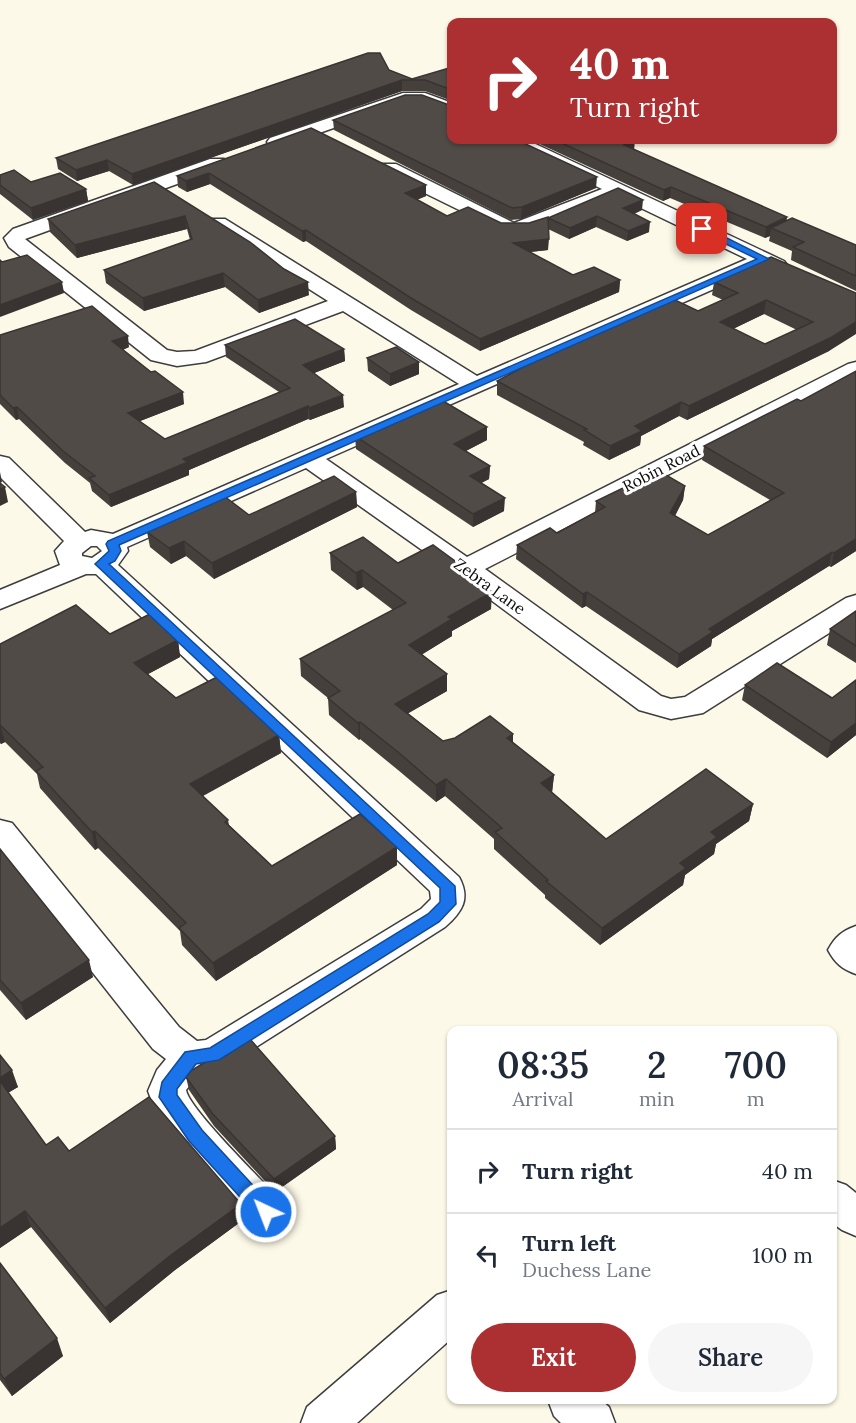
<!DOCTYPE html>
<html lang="en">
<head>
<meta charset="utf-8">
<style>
	body { margin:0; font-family:Lora,serif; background:#f6f6f7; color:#1f2937; height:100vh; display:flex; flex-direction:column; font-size:22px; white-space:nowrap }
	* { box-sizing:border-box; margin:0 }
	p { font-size:20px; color:#747a83 }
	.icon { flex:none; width:33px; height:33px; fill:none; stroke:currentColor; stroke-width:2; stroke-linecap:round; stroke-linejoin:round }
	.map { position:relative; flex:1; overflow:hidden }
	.details { position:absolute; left:447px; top:1026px; width:390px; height:378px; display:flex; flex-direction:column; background:#fff; border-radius:12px; box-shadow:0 2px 4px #0004 }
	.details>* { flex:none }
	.hud { position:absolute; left:447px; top:18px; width:390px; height:126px; border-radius:12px; box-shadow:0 2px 4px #0004; background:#ac3032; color:#fff; overflow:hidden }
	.pin { position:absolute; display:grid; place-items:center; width:51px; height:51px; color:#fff; margin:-26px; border-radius:12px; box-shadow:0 3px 9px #0006 }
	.me { position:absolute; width:66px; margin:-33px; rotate:317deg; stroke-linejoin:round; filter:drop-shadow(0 0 4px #0008) }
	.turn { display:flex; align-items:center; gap:21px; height:126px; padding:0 24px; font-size:27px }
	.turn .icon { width:78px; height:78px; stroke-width:2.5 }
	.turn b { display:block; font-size:42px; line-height:51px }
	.eta { display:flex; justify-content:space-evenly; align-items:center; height:102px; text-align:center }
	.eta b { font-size:36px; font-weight:600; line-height:42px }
	.button { display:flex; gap:12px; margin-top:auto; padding:12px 24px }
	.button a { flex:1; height:69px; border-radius:36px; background:#ac3032; color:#fff; font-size:24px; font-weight:600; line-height:69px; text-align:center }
	.button a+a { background:#f6f6f7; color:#1f2937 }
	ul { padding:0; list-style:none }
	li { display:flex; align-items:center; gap:18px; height:84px; padding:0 24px; border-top:2px solid #e0e1e3 }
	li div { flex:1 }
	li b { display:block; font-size:22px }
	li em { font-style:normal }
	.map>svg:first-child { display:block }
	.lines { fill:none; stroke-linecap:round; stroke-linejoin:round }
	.minor-casing { stroke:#3d3d3d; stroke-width:3 }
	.minor { fill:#fff; fill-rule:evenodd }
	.wall { fill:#46403d; fill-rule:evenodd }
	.shaded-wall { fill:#393432 }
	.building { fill:#514b47; stroke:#393432; stroke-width:1.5; fill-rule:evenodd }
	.route { fill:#1a73e8; stroke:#114b97; stroke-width:1.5 }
	.labels { text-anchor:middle; stroke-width:6; stroke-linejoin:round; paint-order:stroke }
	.street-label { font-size:16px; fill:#0a0a0a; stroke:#fff }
</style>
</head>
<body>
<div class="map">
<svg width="856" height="1423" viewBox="0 0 856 1423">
	<rect width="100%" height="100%" fill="#fdf9e8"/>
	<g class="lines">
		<defs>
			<path id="minor" d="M403 93H425L452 103V115L422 103H405L282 146H270L267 142 270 138Z
				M505 140H527L784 261 787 265 784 269 777 271 764 267 326 459 467 557 848 364 856 362V378L485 569 661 696 671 699 685 697 846 598 856 595V616L703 713 671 719 639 710 456 574 306 468 127 547 128 551 118 565 459 877C471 899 462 912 445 927L226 1066 201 1072 186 1090C189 1109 262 1180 279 1199L285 1212 279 1225 265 1231 251 1225 165 1126 156 1112 148 1091 157 1070 166 1059 153 1049 0 855V820L12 823 179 1027 197 1041 206 1040 421 909 431 899 430 891 96 574H86L0 609V590L60 565 55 551 64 541 0 477V456L9 458 85 532 91 530 113 534 459 384 343 311 206 362 177 366 151 360 9 247 4 238 13 229 210 159H224L226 163 224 167 25 239 167 350 177 352 195 351 328 301 211 227 208 223 211 219H225L477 376 747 259 616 196 523 233 508 234 382 172 380 168 382 164H396L514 223 602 189 508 144ZM91 546H97L102 551 92 558 82 556V553Z
				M856 926V974C842 969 835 963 828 950 835 937 842 931 856 926Z
				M832 1180 846 1185 856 1193V1236L842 1230 832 1223Z
				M452 1290V1338L357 1423H301L307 1407 437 1295Z
				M548 1400H601L609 1407 615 1423H561L554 1416Z"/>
		</defs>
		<!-- minor casing -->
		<use href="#minor" class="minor-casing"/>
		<!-- minor -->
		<use href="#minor" class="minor"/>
	</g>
	<!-- wall -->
	<path class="wall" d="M452 69V101L425 91H402L133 185 109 171 77 181 58 169 56 158 389 70 412 79Z
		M333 120 596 188 521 219 511 220 334 130Z
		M311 128 426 196 417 200 447 216 501 223H529L548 218 642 210 634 214 649 232 627 241 596 227 569 239 548 229V250L530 252 573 275 620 280 619 292 480 351 411 310 306 241 303 242 210 184 187 192 178 187 177 176Z
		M531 140H633L634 149 787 221 856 245V291L791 260 792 251 769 241 770 236 765 238 670 198 663 201Z
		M0 175 31 182 86 189 88 201 33 220 0 194Z
		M154 182 309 295 259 313 225 287 144 311 106 283 104 270 190 240 187 229 77 258 50 232 48 219Z
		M714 282 856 293 829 351 687 420 679 416 641 436 640 445 609 460 583 445 584 442 497 395V381L698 311 723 300 712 295ZM764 314 797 330 765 344 733 329Z
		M0 335 129 347 123 350 184 404 140 421 165 439 279 392 226 357 225 345 344 349 345 361 314 373 344 407 310 420 308 419 189 470V475L111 507 92 491 90 483 65 463 19 419 16 420 0 404Z
		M367 358 419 374 390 386 368 371Z
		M856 371V551L831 567 829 566 712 639 711 646 677 668 586 606 582 608 516 559 517 545 557 533 595 513 596 501 631 488 685 486 683 500 675 516 708 535 770 500 702 460 704 446 801 401Z
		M409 417 487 440 466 451 490 466 489 479 481 483 504 511 473 527 356 449 355 436Z
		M356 492 357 507 214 579 186 556 171 564 150 547 147 532 249 515Z
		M330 553 398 563 462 566V571L491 609 452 631V636L422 654 447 674V691L408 713 443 741 513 743 554 775 552 793 606 839 753 804 749 821 716 844 714 854 685 875 683 885 600 945 545 898V895L494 849V839L445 796 436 802 398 770 360 739 359 740 329 715 328 698 301 676 300 659 393 610 363 587 357 590 331 570Z
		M856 611V663L827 645 830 629Z
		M110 634 178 640 180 657 148 674 176 698 279 735 281 753 203 796 228 820 229 825 272 866 397 865 216 981 182 945 180 931 98 848 95 850 40 788 37 774 5 742 1 744 0 743V644Z
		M856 680V735L827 758 742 700 745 685 832 698Z
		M0 849 93 977 26 1020 0 990Z
		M0 1055 18 1087 8 1093 46 1145 69 1151 241 1204 243 1220 175 1270 110 1323 31 1227 0 1248Z
		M186 1077 335 1136 336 1149 275 1192 214 1126 189 1090Z
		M0 1263 63 1356 12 1396 0 1380Z"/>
	<!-- shaded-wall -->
	<path class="shaded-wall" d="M402 80V91L133 185 132 174Z
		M635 140 634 151 624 145Z
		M107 160 109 171 77 181 76 170Z
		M209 173 210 184 187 192 186 181Z
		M597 177 596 188 521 219 522 207Z
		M426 185V196L405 204V193Z
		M671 187 670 198 663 201 664 190Z
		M86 189 88 201 33 220 31 208Z
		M643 200 642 210 622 219 623 208Z
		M185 216 187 229 77 258 75 245Z
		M597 216 596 227 569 239 570 228Z
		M787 217 786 228H771L770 236 765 238 766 227Z
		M650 222 649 232 627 241 628 231Z
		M306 230V241L303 242 302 231Z
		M549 239 548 250 512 254 513 243Z
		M223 273 225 287 144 311 143 298Z
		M620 280 619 292 480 351V339Z
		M62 282 64 293 0 317V305Z
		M308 282 309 295 259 313 258 300Z
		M766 300 764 314 718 336 720 322Z
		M856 322V334L829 351 687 420 689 406Z
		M128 336 129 347 114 353 112 341Z
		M344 349 345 361 304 377 303 365Z
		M419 362V374L390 386V374Z
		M183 392 184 404 130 425 128 413Z
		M343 395 344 407 310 420 309 408Z
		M681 402 679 416 641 436 640 445 609 460 610 446 635 426Z
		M308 406V419L189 470V475L111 507 109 495 183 459Z
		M17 407 19 419 16 420 13 408Z
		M487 427V440L454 457V444Z
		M490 466 489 479 470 489V476Z
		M0 472 2 482 0 483Z
		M685 486 683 500 669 527 670 513Z
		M5 487 8 502 0 506V489Z
		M356 492 357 507 214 579 212 563Z
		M505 498 504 511 473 527V514Z
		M856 539V551L831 567 834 553Z
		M184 541 186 556 171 564 169 548Z
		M832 552 829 566 712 639 711 646 677 668 679 654 709 629Z
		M362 570 363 587 357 590 356 573Z
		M492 592 491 609 452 631V636L410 662 409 645 448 617Z
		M587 592 586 606 582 608 583 594Z
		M178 640 180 657 137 680 134 663Z
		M447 674V691L395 721V704Z
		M360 722V739L359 740 358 723Z
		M856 723V735L827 758 831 742Z
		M0 725 5 742 1 744 0 740Z
		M513 734V751L507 738Z
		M279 735 281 753 193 801 190 784Z
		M554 775 552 792 540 801 541 783Z
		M446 779 445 796 436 802V785Z
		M753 804 749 821 716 844 714 854 685 875 683 885 600 945 602 928 680 863 711 832Z
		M95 831 98 848 95 850 92 832Z
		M397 847V865L216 981 213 963Z
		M89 960 93 977 26 1020 21 1003Z
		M12 1070 18 1087 4 1095 0 1084V1078Z
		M335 1136 336 1149 275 1192 274 1179Z
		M241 1204 243 1220 175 1270 110 1323 105 1308 171 1255Z
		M25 1211 31 1227 0 1248V1228Z
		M57 1338 63 1356 12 1396 4 1379Z"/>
	<!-- building -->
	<path class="building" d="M368 53H380L389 70 412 79 449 68 452 69V90L425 80H402L132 174 107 160 76 170 56 158Z
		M405 95H422L452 106V140H517L597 177 522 207 512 208 333 120Z
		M311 128 426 185 405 193 447 216 468 207 501 223H529L548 217 549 239 513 243 573 275 594 267 620 280 480 339 411 298 306 230 302 231 209 173 186 181 177 176Z
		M555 140H635L624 145 787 217 766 227 671 187 664 190Z
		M14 170 31 182 60 173 86 189 31 208 0 185V175Z
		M154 182 250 242 284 269 308 282 258 300 223 273 143 298 104 270 192 239 185 216 75 245 48 219Z
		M618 188 643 200 623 208 650 222 628 231 597 216 570 228 548 218Z
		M792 218 856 245V276L793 247 804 242 771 228Z
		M27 255 62 282 0 305V260L2 262Z
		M771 257 856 293V322L832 337 689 406 681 402 635 426 642 431 610 446 584 430 587 429 497 381 560 347 602 332 671 298 698 311 738 293 714 282ZM766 300 813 322 765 344 720 322Z
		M92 306 128 336 112 341 151 372 155 371 183 392 128 413 165 439 290 388 225 345 295 319 344 349 303 365 343 395 309 408 308 406 183 459 188 462 109 495 89 478 95 476 63 451 17 407 13 408 0 395V335Z
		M396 347 419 362 390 374 367 358Z
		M856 371V539L834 553 832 552 709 629 713 632 679 654 587 592 583 594 517 545 550 528 557 533 605 507 596 501 627 486 631 488 661 472 685 486 670 513 708 535 784 493 704 446 797 399 801 401Z
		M443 401 487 427 454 444 490 466 470 476 505 498 473 514 355 436 404 414 409 417Z
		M334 476 356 492 212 563 184 541 169 548 147 532 224 496 249 515Z
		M0 483 5 487 0 489Z
		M363 537 398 563 433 545 462 566 457 568 492 592 448 617 452 619 409 645 447 674 395 704 443 741 455 738 490 716 513 734 507 738 554 775 541 783 606 839 706 769 753 804 711 832 717 837 680 863 686 868 602 928 546 881 548 880 495 832 502 828 446 779 436 785 398 752 360 722 358 723 328 698 340 691 300 659 406 603 362 570 356 573 330 553Z
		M76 605 110 634 150 614 178 640 134 663 176 698 217 677 279 735 190 784 228 820 225 822 272 866 360 814 397 847 213 963 179 928 186 923 95 831 92 832 36 771 43 767 0 725V644Z
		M856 611V646L830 629Z
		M777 663 832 698 856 680V723L831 742 745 685Z
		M0 849 89 960 21 1003 0 980Z
		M250 1039 335 1136 274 1179 212 1113 186 1077 192 1070 212 1058 225 1055Z
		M0 1055 12 1070 0 1078Z
		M0 1081 46 1145 58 1137 69 1151 149 1097 241 1204 171 1255 105 1308 25 1211 0 1228Z
		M0 1263 57 1338 4 1379 0 1373Z"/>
	<!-- route -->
	<path class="route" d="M699 227H705L769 259 119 545 121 551 115 561 109 564 455 886 456 904 439 922 219 1060 196 1064 177 1089V1095L202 1130 272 1206 275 1212 272 1218 266 1220 259 1218 189 1141 159 1097 162 1082 185 1052 210 1048 428 914 440 902V888L95 564 109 551 106 544 108 541 757 259 699 231Z"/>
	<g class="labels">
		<!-- street labels -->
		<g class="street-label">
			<text transform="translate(661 468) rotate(-27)" y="6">Robin Road</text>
			<text transform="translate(490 586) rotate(36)" y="6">Zebra Lane</text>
		</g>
	</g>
</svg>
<div class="pin" style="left:702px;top:229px;background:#d93025"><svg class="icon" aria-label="arrive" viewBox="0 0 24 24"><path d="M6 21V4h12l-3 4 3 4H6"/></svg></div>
<svg class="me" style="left:266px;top:1212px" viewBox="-20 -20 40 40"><circle r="17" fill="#1a73e8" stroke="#fff" stroke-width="3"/><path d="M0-11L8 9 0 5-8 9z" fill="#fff"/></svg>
<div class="hud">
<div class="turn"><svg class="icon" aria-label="right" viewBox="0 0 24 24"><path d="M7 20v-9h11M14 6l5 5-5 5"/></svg><div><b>40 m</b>Turn right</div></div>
</div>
<section class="details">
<div class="eta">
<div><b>08:35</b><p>Arrival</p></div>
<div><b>2</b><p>min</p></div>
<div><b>700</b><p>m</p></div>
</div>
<ul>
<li><svg class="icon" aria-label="right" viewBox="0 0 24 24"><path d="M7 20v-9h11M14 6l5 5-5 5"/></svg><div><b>Turn right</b></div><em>40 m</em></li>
<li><svg class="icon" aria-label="left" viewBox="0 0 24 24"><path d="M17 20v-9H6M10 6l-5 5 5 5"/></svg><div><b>Turn left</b><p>Duchess Lane</p></div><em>100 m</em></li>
</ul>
<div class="button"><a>Exit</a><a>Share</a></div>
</section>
</div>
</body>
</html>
